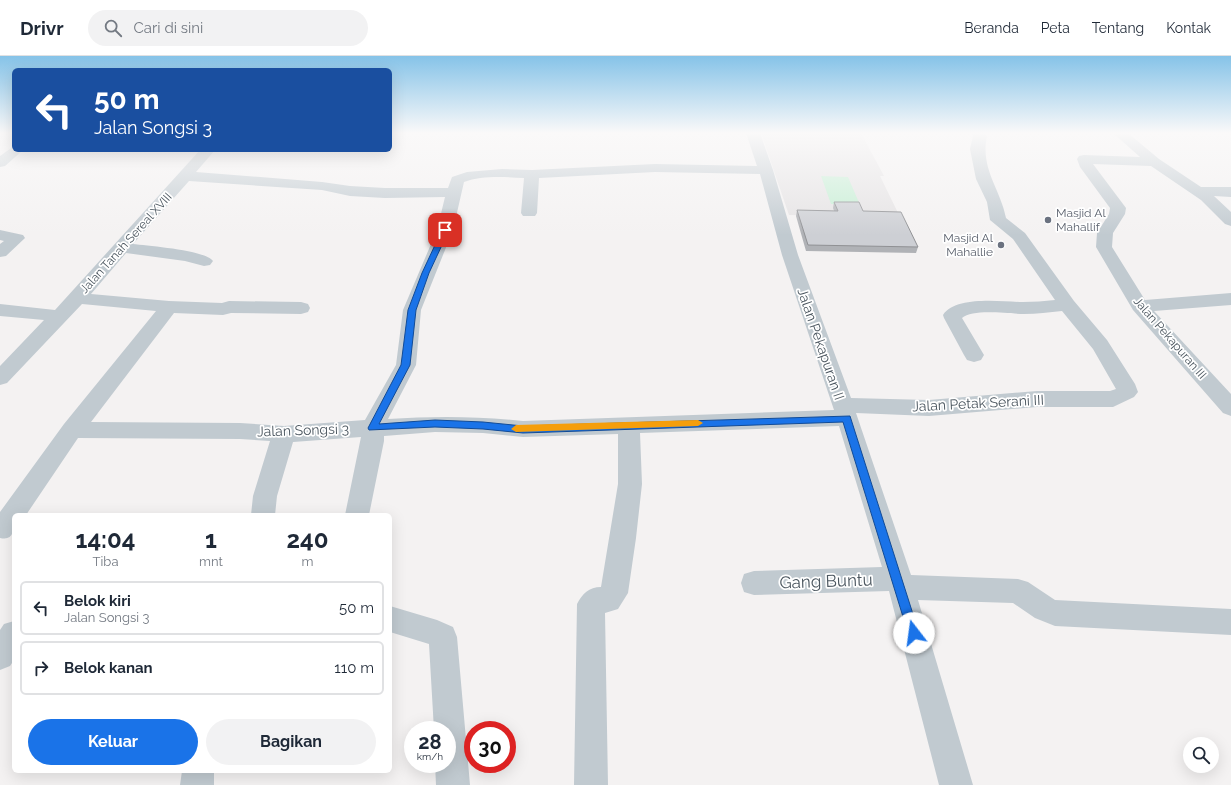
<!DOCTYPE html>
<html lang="id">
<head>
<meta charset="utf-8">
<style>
	body { margin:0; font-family:Raleway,sans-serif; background:#f2f2f3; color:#1f2937; height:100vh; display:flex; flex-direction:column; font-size:15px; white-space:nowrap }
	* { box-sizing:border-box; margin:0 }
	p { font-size:13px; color:#747a83 }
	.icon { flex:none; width:22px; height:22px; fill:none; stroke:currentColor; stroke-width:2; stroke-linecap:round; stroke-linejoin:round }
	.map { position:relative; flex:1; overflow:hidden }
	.side { position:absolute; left:12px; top:457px; width:380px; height:260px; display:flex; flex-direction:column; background:#fff; border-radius:6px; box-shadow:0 4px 16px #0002 }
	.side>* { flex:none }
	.hud { position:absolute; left:12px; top:12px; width:380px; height:84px; border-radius:6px; box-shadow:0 4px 16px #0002; background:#1a4fa0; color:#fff; overflow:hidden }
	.buttons { position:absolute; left:1183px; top:681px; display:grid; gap:8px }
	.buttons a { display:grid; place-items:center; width:36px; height:36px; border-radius:50%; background:#fff; box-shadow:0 4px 16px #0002; font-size:20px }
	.speed { position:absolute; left:404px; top:665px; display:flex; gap:8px; font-size:20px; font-weight:700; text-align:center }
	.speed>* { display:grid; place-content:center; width:52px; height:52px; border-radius:50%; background:#fff; box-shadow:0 4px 16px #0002; line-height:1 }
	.speed small { font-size:10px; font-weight:400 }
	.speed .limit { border:6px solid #d22; background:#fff; color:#111 }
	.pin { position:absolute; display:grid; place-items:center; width:34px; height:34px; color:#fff; margin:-17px; border-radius:8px; box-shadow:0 2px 6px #0006 }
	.me { position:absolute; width:44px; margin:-22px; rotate:345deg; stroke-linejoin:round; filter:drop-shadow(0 0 3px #0008) }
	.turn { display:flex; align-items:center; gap:14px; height:84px; padding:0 16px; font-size:18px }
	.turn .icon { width:52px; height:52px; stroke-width:2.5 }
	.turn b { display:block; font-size:28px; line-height:34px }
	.eta { display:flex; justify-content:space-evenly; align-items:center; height:68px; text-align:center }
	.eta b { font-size:24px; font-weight:700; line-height:28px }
	.action { display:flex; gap:8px; margin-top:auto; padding:8px 16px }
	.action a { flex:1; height:46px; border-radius:24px; background:#1a73e8; color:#fff; font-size:16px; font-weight:700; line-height:46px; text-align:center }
	.action a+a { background:#f2f2f3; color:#1f2937 }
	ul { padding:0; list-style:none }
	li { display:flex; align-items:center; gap:12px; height:54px; margin:0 8px 6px; padding:0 8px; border:2px solid #e0e1e3; border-radius:6px }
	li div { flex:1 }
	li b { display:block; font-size:15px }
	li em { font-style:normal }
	header { display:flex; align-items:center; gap:24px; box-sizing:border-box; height:56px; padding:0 20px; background:#fff; border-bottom:1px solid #e0e1e3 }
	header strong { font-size:19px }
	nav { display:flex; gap:22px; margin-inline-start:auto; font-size:14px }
	.search { width:280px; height:36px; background:#f2f2f3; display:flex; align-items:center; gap:10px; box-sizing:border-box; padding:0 14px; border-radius:22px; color:#747a83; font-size:15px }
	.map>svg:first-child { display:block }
	.education { fill:#e5e3e4 }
	.green { fill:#c4eed3 }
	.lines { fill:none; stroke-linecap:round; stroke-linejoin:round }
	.minor { fill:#c1cad0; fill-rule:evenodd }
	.wall { fill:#b0b2b6 }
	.building { fill:#cdcfd4; stroke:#909194 }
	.route { fill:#1a73e8; stroke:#114b97 }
	.slow { fill:#f59e0b }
	.worship-dot { fill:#6b7280; stroke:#fff; stroke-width:1.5 }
	.labels { text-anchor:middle; stroke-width:3.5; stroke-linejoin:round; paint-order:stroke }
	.far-worship-label { font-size:12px; fill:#5b616d; stroke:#fff; text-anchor:start }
	.far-street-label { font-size:12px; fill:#4b565f; stroke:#fff }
	.street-label { font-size:14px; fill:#4b565f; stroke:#fff }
	.near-street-label { font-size:17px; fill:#4b565f; stroke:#fff }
</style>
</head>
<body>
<header>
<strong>Drivr</strong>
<div class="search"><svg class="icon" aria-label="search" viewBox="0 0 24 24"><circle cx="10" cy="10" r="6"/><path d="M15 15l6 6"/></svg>Cari di sini</div>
<nav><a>Beranda</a><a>Peta</a><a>Tentang</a><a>Kontak</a></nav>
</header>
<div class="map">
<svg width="1231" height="729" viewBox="0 0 1231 729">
	<rect width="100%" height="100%" fill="#f4f2f2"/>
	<!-- education -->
	<path class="education" d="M761 77H861L884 120H880L900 161H863L860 152 833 151 835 160 789 159Z"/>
	<!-- green -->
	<path class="green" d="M821 120 848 121 860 149 831 148Z"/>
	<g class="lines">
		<!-- minor -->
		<path class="minor" d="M746 77H760L773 114 798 199 851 342 929 344 1037 335H1110L1116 333 1093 293 1062 255C1049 256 1037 258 1024 258 1009 258 973 252 962 262L984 299 981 304 974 306 967 304 964 299 944 262 943 259C956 239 1003 246 1023 246 1034 246 1044 245 1055 244L1013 183 990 164 987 146 976 123 970 93 973 80 972 77H984L987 80C980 113 1000 132 1006 162L1025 177 1074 245 1107 284 1135 328 1138 336 1134 341 1113 351H1037L929 360 856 357 911 519 1018 523 1028 526 1055 544 1231 553V579L1055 570 1035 562 1013 547 918 544 973 729H939L889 535 754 539 744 536 741 527 744 518 754 515 882 511 839 370 640 377 642 428 636 482 628 537 618 553 605 557 608 729H574L577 548C582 538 589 531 601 531L618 428V378L523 381 483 377 435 376 384 380V385L369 459H345L361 381 293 386 277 440 275 459H251L253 440 270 385 240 383 78 382 26 459H14C14 469 16 486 0 482V456L64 368 156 255 82 248 7 327 0 329V310L44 264 0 260V248L55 254 200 94H215L196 116 322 126 350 130 385 132H448L452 121 467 116 502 113 532 114 655 108 757 110ZM655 116 760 118 782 199 834 354 523 365C477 360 433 360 388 363L416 309 421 254 453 174 464 126C482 119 505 121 524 122L521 157 523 160H535L537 157 539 122ZM189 125 322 134 350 140 385 142 445 141 437 174 403 254 396 309 365 364 284 370 240 367 91 366 174 257 223 259 231 257 301 258 308 256 310 252 308 248 301 246 229 245 222 247 169 245 91 238 126 197 185 205 204 210 210 209 213 205C205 194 149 190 133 188Z
			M1113 77H1128L1159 103 1201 131H1231V141L1214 140 1231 156V170L1225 168 1201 144 1151 110 1093 108 1126 152 1125 158 1113 177 1112 191 1145 244 1231 237V249L1154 255 1231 338V360L1223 357 1133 254 1096 191 1097 177 1109 158 1110 152 1080 111 1077 103 1079 100 1084 99 1140 101Z
			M14 90V94H23L5 110 0 111V100Z
			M0 174 23 179 25 182 6 200 0 201V188L4 185 0 184Z
			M390 550 437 564 453 571 457 581 470 729H436L435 708H447V674H434L429 588 390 576Z
			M14 565V604L10 610 0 614V574L4 568Z
			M182 715H214V729H180Z"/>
	</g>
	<!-- wall -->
	<path class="wall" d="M834 146 863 155 918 191 916 197 806 195 796 160 797 154 834 155 833 152Z"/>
	<!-- building -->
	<path class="building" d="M834 146H859L863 155 901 156 918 191 808 189 797 154 838 155Z"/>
	<!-- sky -->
	<linearGradient id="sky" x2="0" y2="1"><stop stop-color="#86c3e8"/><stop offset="0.43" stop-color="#faf9f9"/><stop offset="1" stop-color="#faf9f9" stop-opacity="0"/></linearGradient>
	<rect width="1231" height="179" fill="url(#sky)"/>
	<!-- route -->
	<path class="route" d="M445 171 449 174 429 217 416 254 410 309 379 368 435 364 483 366 523 370 850 360 919 577 918 581 914 582 909 581 908 577 843 366 523 377 483 373 435 371 369 374 368 372 401 309 408 254 422 217 442 174Z"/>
	<!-- slow -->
	<path class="slow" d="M698 364 703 367 698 370 516 376 511 373 516 369Z"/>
	<!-- markers -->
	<g class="worship-dot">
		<circle cx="1048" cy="164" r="4"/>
		<circle cx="1001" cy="189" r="4"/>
	</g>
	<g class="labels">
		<!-- far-worship labels -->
		<g class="far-worship-label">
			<text x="1056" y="161">Masjid Al<tspan x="1056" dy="14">Mahallif</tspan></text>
			<text x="993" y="186" text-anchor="end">Masjid Al<tspan x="993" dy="14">Mahallie</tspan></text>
		</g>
		<!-- far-street labels -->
		<g class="far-street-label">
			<text transform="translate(126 187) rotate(-48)" y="4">Jalan Tanah Sereal XVIII</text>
			<text transform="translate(1170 282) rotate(49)" y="4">Jalan Pekapuran III</text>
		</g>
		<!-- street labels -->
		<g class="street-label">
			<text transform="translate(821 288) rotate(71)" y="5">Jalan Pekapuran II</text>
			<text transform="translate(978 347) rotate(-3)" y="5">Jalan Petak Serani III</text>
			<text transform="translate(303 374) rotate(-2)" y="5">Jalan Songsi 3</text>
		</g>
		<!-- near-street labels -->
		<g class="near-street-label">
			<text transform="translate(826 525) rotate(-2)" y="6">Gang Buntu</text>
		</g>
	</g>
</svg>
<div class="buttons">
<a><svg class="icon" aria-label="search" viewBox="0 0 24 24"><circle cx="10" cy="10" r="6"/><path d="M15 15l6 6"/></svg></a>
</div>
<div class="speed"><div>28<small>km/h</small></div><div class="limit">30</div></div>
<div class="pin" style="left:445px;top:174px;background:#d93025"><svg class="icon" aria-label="arrive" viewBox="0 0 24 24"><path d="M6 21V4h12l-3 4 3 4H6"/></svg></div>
<svg class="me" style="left:914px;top:577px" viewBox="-20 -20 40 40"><circle r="19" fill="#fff"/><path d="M0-13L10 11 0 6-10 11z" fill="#1a73e8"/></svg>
<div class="hud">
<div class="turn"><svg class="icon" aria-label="left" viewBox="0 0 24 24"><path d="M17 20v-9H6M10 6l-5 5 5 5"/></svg><div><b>50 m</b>Jalan Songsi 3</div></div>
</div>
<section class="side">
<div class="eta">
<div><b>14:04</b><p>Tiba</p></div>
<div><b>1</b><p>mnt</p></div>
<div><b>240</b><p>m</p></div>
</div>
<ul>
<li><svg class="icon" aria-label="left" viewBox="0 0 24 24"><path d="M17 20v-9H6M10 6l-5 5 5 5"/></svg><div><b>Belok kiri</b><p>Jalan Songsi 3</p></div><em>50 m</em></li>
<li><svg class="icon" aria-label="right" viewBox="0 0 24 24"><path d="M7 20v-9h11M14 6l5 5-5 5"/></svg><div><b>Belok kanan</b></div><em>110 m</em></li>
</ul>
<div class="action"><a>Keluar</a><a>Bagikan</a></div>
</section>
</div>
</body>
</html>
